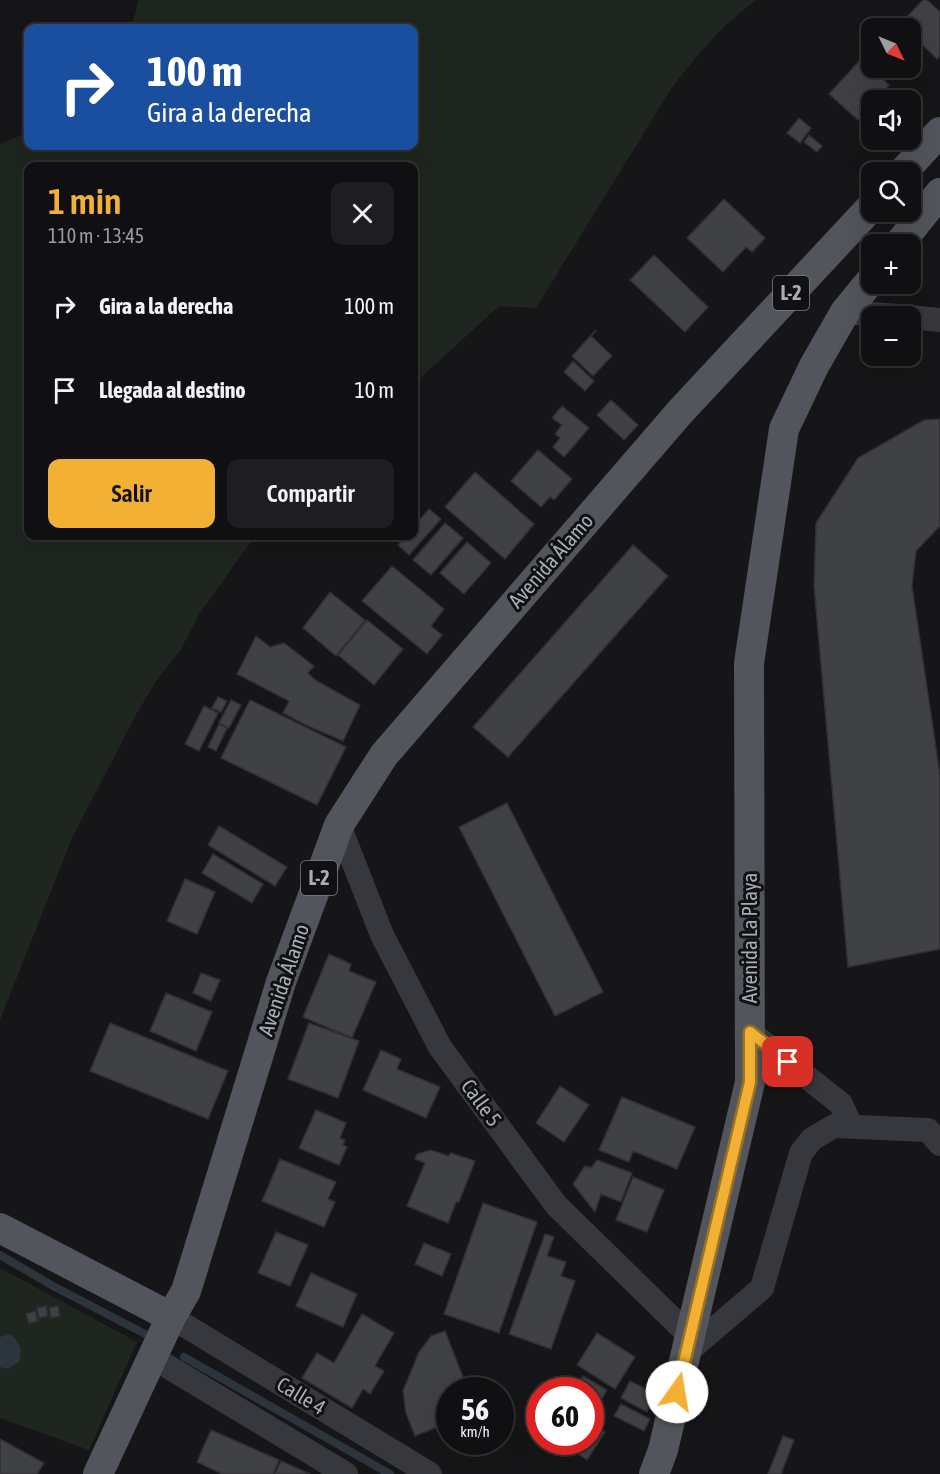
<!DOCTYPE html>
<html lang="es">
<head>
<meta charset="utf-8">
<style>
	body { margin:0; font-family:"Asap Condensed",sans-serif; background:#1e1e20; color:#f1f3f6; height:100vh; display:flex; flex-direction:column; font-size:22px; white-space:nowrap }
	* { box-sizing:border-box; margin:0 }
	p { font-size:20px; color:#9c9d9f }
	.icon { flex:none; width:33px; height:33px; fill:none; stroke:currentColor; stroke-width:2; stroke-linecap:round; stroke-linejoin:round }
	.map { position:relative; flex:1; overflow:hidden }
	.details { position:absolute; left:24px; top:162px; width:394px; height:378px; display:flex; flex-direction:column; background:#101012; border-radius:12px; box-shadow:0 6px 24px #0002,0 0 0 2px #303032 }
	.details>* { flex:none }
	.banner { position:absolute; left:24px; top:24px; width:394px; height:126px; border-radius:12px; box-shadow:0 6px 24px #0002,0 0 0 2px #303032; background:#1a4fa0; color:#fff; overflow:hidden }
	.needle { width:39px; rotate:133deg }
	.fabs { position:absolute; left:861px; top:18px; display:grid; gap:12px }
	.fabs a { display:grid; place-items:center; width:60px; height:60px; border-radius:12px; background:#101012; box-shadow:0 6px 24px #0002,0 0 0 2px #303032; font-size:30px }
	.speed { position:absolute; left:436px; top:1377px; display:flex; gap:12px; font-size:30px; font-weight:700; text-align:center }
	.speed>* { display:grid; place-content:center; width:78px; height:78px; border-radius:50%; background:#101012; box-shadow:0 6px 24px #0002,0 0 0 2px #303032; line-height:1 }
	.speed small { font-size:15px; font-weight:400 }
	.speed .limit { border:9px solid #d22; background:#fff; color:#111 }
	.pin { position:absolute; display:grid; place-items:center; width:51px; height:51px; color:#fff; margin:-26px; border-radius:12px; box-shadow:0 3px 9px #0006 }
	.me { position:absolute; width:66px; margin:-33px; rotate:13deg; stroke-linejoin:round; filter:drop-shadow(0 0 4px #0008) }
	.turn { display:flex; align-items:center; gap:21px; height:126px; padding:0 24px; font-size:27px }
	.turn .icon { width:78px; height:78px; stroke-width:2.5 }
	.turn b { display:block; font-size:42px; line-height:51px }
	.round { display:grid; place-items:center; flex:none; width:63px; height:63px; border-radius:12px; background:#1e1e20 }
	.overview { display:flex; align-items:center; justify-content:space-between; height:102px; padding:0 24px }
	h1 { font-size:36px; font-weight:600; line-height:45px; color:#f2b134 }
	.cta { display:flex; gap:12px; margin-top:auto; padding:12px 24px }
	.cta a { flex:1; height:69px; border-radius:12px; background:#f2b134; color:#111; font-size:24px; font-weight:600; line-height:69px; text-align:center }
	.cta a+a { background:#1e1e20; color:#f1f3f6 }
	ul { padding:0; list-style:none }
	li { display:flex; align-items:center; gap:18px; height:84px; padding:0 24px }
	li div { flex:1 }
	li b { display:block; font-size:22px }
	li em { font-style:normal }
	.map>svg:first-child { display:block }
	.green { fill:#1e261f }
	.water { fill:#2c353c }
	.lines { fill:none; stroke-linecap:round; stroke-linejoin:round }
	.stream { stroke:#2c353c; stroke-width:8 }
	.building { fill:#404145; stroke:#303034; stroke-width:1.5 }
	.minor { stroke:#37383d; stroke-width:24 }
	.major { stroke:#53555c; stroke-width:30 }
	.route-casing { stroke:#9d7322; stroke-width:15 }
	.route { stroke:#f2b134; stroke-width:10 }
	.labels { text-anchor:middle; stroke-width:6; stroke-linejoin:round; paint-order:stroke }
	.shield { fill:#111113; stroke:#7b7e86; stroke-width:1.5 }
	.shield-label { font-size:20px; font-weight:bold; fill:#a8adb8 }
	.street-label { font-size:21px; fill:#a8adb8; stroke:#111113 }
</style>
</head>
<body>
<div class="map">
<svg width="940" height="1474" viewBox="0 0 940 1474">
	<rect width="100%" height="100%" fill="#161618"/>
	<!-- green -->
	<path class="green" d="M138 0H756C723 24 695 57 671 89L536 308 499 306 414 384V166H28V536H255L198 616 180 651 158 678 137 713 73 836 0 1020V144L24 134 28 130V146H414V28H132Z
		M0 1268 137 1342 89 1450 0 1418Z"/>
	<!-- water -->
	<path class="water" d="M10 1334C21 1343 22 1348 19 1362L8 1369 0 1367V1337Z"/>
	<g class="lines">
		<!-- stream -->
		<path class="stream" d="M0 1255 53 1286 147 1335
			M184 1357 390 1474"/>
	</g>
	<!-- building -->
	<path class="building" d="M923 0H927L940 12V56L937 59 910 33V28H906L901 23Z
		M861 59 889 85 876 100H872V105L858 120 829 94Z
		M799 118 811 128 800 143 787 133Z
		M809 135 822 146 817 152 804 142Z
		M724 199 765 238 752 252 746 247 723 272 687 238Z
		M654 255 708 307 685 332 630 280Z
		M596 330 591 336 612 356 593 376 572 356Z
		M573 361 594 381 585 391 564 372Z
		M611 400 638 425 624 440 597 415Z
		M562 406 589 428 564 457 553 447 560 438 555 434 562 425 552 418Z
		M940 419V526L916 551 912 586 940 775V949L848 967 814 586 816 523 858 458 924 420Z
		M538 450 572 479 554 500 550 497 541 507 511 481Z
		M475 472 534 524 505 559 445 507Z
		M429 509 441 519 409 555 398 545 406 536H414V526Z
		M445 523 463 538 431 575 413 560Z
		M467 542 491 563 464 594 440 573Z
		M633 545 668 576 508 757 473 727Z
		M392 566 444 609 431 626 442 635 427 654 362 601Z
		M330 592 365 620 336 656 303 628Z
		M367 620 403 649 374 685 338 655Z
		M256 636 270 647 284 643 314 666 308 673 315 680 360 705 343 741 306 725 283 713 289 701 237 674Z
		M218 697 227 701 221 712 212 708Z
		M231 700 241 705 229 728 219 723Z
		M250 700 346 747 317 805 221 758Z
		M204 706 218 713 199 751 185 744Z
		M219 724 227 728 216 751 208 747Z
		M507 803 603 992 555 1016 459 827Z
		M219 826 287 867 275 886 208 845Z
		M213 854 263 884 252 903 202 873Z
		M185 879 215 892 197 934 167 921Z
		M329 954 351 964 349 971 376 982 352 1038 303 1017Z
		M201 973 220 980 211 1001 193 993Z
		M166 993 212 1012 196 1051 150 1031Z
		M110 1023 228 1071 208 1119 90 1071Z
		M309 1023 359 1041 338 1098 288 1079Z
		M381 1050 401 1059 397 1069 440 1087 426 1118 363 1090Z
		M560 1086 589 1105 564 1142 536 1123Z
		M622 1097 695 1127 677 1169 633 1151 629 1162 599 1150Z
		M316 1110 346 1123 340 1138 345 1140 343 1145 347 1147 339 1165 299 1148Z
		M431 1150 448 1156 451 1153 475 1161 459 1202H456L448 1223 407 1206 425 1163 415 1159 417 1154Z
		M280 1159 336 1182 328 1199 335 1202 324 1227 262 1201Z
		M597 1160 632 1173 621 1202 601 1194 595 1212 573 1184 585 1166 591 1168Z
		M633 1177 664 1190 647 1232 616 1220Z
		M483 1203 537 1222 499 1333 444 1314Z
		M276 1232 308 1245 290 1286 258 1273Z
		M545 1234 554 1237 547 1256 566 1262 561 1276 575 1281 551 1349 509 1334Z
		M424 1243 451 1254 442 1276 415 1264Z
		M311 1273 357 1294 343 1327 296 1306Z
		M46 1306 48 1316 39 1318 37 1308Z
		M58 1306 60 1316 51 1318 49 1308Z
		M35 1311 38 1321 29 1323 26 1314Z
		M362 1314 394 1333 375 1366 384 1371 370 1394 363 1389 352 1408 302 1378 317 1353 334 1363Z
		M445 1331 465 1382 455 1386 457 1390H450V1405L448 1406 450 1410V1422L415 1436 406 1413 403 1391 419 1352 431 1336Z
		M597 1333 635 1357 615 1389 577 1365Z
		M583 1376 607 1390 594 1412 591 1411V1390H575Z
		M630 1381 656 1394 647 1412 621 1398Z
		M621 1404 650 1419 644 1431 614 1416Z
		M591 1425 605 1432 587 1460 561 1442H591Z
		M211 1430 279 1460 273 1474H222L197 1462Z
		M783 1436 794 1440 781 1474H768Z
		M0 1439 44 1463 37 1474H0Z
		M281 1461 310 1474H275Z"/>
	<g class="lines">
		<!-- minor -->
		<path class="minor" d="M845 312 898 316
			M910 317 940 320
			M339 825 382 935 440 1047 556 1205 690 1336
			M750 1032 841 1104 851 1126
			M171 1317 430 1474
			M686 1353 762 1288 801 1153 812 1139 834 1126 928 1130 940 1144
			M152 1357 346 1474"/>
		<!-- major -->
		<path class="major" d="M903 172 940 132
			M899 244 940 193
			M0 1228 171 1317
			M98 1474 171 1317 186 1291 281 982 339 825 384 755 680 412 872 206
			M654 1474 663 1450 750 1082 749 663 784 429 814 366 845 312 872 279"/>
	</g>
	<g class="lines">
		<defs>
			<path id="route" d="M677 1392 750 1082V1032L788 1062"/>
		</defs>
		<!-- route casing -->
		<use href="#route" class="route-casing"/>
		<!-- route -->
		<use href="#route" class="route"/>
	</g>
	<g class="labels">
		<!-- shield labels -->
		<g class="shield">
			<rect x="773" y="276" width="36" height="34" rx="4.5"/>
			<rect x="301" y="861" width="36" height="34" rx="4.5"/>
		</g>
		<g class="shield-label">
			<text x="791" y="300">L-2</text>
			<text x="319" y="885">L-2</text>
		</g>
		<!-- street labels -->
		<g class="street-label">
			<text transform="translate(551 561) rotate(-49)" y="7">Avenida Álamo</text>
			<text transform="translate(750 938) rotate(-90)" y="7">Avenida La Playa</text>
			<text transform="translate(284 980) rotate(-71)" y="7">Avenida Álamo</text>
			<text transform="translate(481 1103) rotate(54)" y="7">Calle 5</text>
			<text transform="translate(301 1396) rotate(31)" y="7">Calle 4</text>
		</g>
	</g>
</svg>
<div class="fabs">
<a><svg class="needle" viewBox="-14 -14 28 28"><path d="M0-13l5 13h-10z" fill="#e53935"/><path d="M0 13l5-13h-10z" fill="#9c9d9f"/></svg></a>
<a><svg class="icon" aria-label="sound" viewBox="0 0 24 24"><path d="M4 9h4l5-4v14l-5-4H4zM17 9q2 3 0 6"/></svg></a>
<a><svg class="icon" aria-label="search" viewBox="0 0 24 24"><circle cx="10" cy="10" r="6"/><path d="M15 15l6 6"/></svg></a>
<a>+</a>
<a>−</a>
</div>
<div class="speed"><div>56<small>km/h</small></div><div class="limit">60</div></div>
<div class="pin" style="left:788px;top:1062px;background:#d93025"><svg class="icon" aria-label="arrive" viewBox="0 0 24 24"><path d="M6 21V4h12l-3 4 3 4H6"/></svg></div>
<svg class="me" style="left:677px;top:1392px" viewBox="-20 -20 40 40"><circle r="19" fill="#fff"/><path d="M0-13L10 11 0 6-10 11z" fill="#f2b134"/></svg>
<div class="banner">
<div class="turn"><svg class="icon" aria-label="right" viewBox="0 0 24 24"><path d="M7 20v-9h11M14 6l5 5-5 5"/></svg><div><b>100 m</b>Gira a la derecha</div></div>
</div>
<section class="details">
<div class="overview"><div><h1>1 min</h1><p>110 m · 13:45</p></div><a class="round"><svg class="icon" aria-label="close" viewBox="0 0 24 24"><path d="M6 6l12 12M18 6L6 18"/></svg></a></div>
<ul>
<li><svg class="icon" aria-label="right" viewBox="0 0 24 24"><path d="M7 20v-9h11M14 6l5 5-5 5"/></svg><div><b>Gira a la derecha</b></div><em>100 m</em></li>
<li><svg class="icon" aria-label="arrive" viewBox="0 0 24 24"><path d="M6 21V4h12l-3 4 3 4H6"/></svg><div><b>Llegada al destino</b></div><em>10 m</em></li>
</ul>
<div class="cta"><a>Salir</a><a>Compartir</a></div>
</section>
</div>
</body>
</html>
